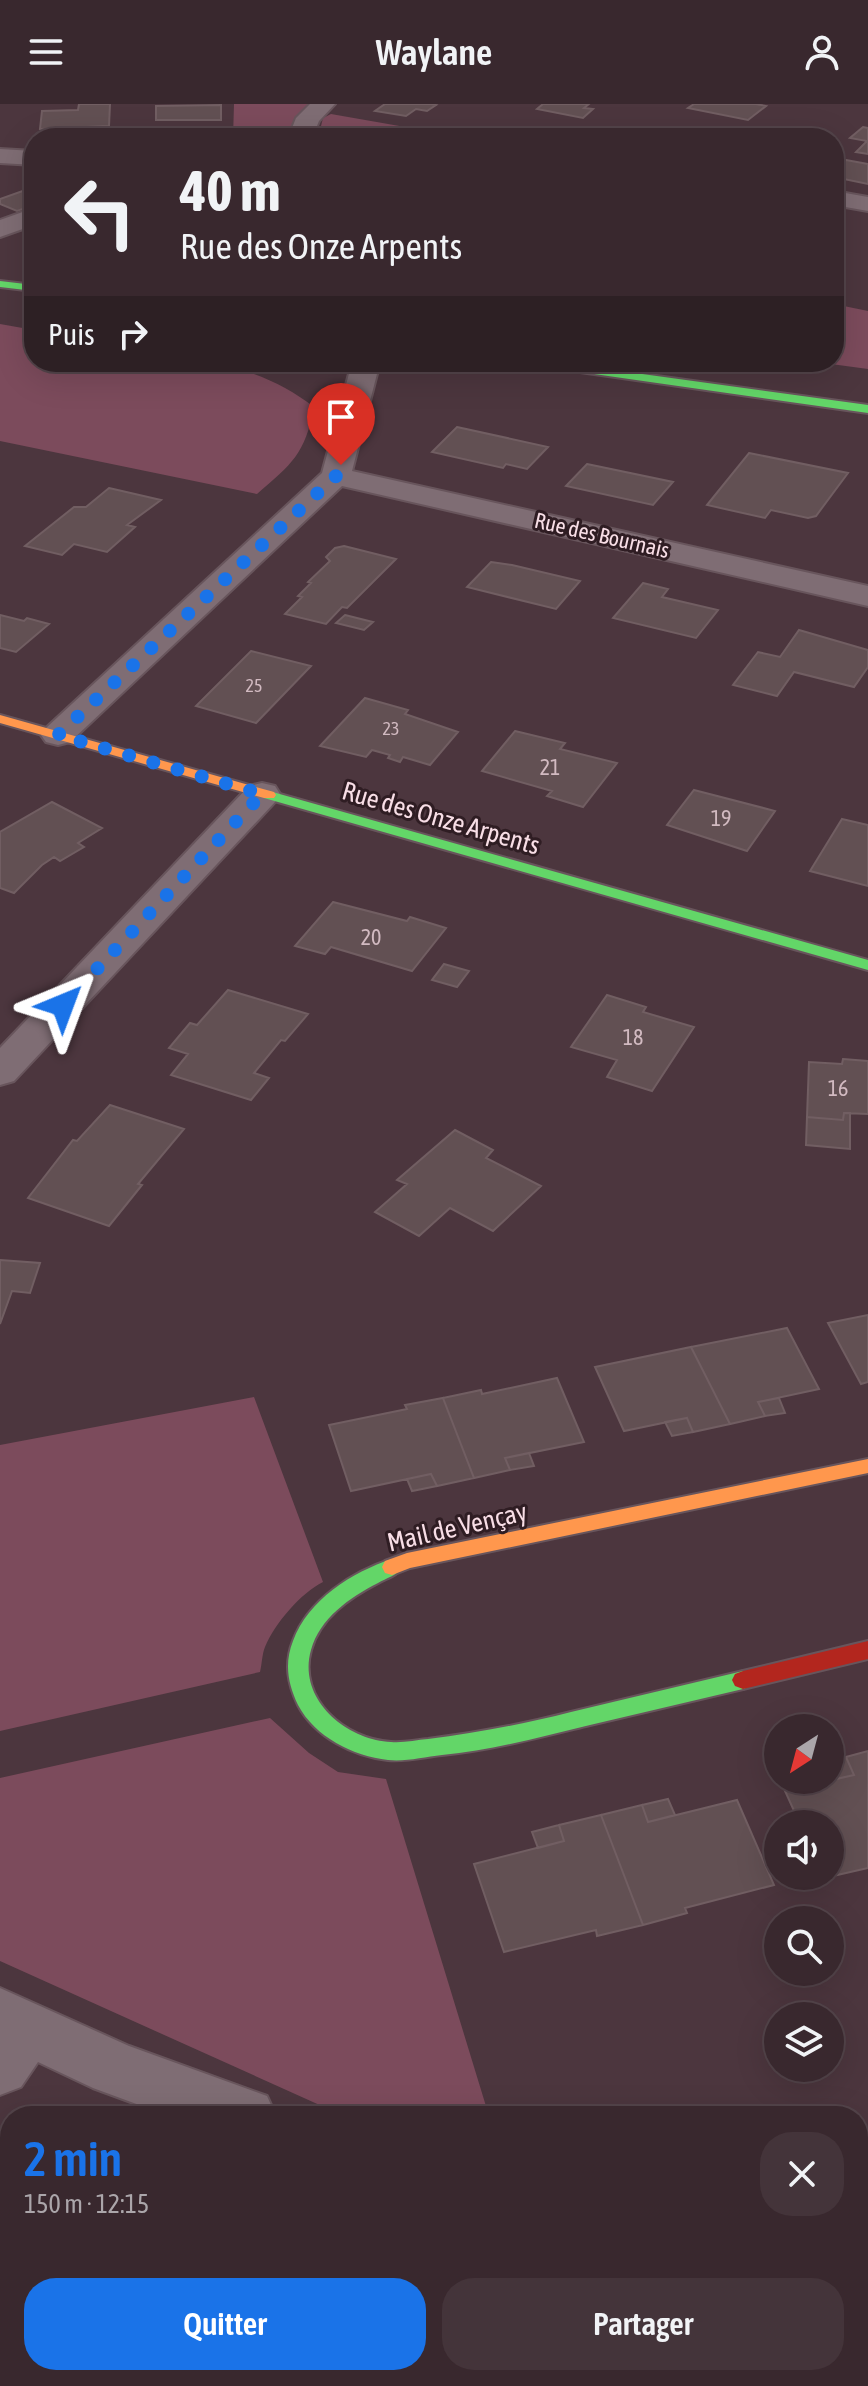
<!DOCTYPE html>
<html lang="fr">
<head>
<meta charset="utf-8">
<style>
	body { margin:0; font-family:"Asap Condensed",sans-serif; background:#44343a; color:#f1f3f6; height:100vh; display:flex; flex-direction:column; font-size:30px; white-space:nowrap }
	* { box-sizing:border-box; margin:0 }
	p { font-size:26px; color:#aba6aa }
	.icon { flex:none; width:44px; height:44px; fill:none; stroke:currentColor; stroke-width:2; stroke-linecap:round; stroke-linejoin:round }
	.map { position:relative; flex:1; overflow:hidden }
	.details { position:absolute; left:0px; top:2002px; width:868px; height:280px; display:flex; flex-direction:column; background:#39282e; border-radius:32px 32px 0 0; box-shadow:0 8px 32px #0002,0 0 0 2px #53444a }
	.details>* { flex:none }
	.banner { position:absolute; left:24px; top:24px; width:820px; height:244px; border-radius:32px; box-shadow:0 8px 32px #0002,0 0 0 2px #53444a; background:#39282e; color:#f1f3f6; overflow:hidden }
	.needle { width:52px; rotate:216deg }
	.controls { position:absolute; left:764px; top:1610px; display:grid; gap:16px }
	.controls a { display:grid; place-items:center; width:80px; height:80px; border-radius:50%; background:#39282e; box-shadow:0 8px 32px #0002,0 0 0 2px #53444a; font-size:40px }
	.pin { position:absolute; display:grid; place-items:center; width:68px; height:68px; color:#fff; margin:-82px -34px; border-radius:50% 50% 50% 0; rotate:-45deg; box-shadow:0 0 8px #0007 }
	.pin .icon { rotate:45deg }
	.me { position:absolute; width:88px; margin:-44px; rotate:44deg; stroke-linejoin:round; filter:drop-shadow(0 0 6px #0008) }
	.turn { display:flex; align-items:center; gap:28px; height:168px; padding:0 24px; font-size:36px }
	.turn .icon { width:104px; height:104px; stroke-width:2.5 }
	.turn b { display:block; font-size:56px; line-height:68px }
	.then { display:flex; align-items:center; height:76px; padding:0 24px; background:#0003; gap:16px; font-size:30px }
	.round { display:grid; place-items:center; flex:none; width:84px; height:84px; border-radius:32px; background:#44343a }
	.summary { display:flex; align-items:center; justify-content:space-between; height:136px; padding:0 24px }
	h1 { font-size:48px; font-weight:600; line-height:60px; color:#1a73e8 }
	.cta { display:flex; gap:16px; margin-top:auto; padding:16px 24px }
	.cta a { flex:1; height:92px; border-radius:32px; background:#1a73e8; color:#fff; font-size:32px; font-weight:600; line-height:92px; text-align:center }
	.cta a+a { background:#44343a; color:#f1f3f6 }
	header { display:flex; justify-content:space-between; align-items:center; height:104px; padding:0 24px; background:#39282e; font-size:36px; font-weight:600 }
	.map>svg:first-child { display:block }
	.green { fill:#7c4b5c }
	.building { fill:#625053; stroke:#715e62; stroke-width:2 }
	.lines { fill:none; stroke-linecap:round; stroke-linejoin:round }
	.street-casing { stroke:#68555c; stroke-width:4 }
	.fast-casing { stroke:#68555c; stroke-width:4 }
	.slow-casing { stroke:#68555c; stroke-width:4 }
	.jam-casing { stroke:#68555c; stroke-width:4 }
	.street { fill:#7f6d74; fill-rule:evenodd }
	.fast { fill:#63d668; fill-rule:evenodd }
	.slow { fill:#ff974d; fill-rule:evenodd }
	.jam { fill:#b3261e; fill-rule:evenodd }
	.route { stroke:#1a73e8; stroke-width:14; stroke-dasharray:0 25.2 }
	.labels { text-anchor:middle; stroke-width:6; stroke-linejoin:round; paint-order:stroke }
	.far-number-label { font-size:18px; fill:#d2bac1 }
	.far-street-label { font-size:22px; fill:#f8dee6; stroke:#2f1d23 }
	.number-label { font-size:22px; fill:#d2bac1 }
	.street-label { font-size:26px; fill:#f8dee6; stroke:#2f1d23 }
</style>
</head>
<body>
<header><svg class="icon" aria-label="menu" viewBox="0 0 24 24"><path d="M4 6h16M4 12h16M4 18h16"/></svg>Waylane<svg class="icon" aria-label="person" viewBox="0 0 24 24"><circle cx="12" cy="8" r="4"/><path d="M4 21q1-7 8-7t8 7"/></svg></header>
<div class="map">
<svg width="868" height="2282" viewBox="0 0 868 2282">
	<rect width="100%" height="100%" fill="#4c363e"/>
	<!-- green -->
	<path class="green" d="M234 0H311L298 12 288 34H233Z
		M331 10 468 34H318L323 14Z
		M834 200 868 207V265L816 258H834Z
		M0 220 34 226V258H209C248 265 283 279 314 303 305 350 292 360 257 390L0 337Z
		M254 1293 323 1478C301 1489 275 1519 265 1543 262 1550 262 1560 260 1568L0 1627V1341Z
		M270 1614 309 1649 338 1668 386 1675 489 2012H344L0 1857V1674Z"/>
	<!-- building -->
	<path class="building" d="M79 0H110L109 22 40 25 42 7 78 6Z
		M385 0H431L436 1 427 7 416 5 406 12 375 7Z
		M543 0H589L584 4 593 5 583 14 537 5Z
		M694 0H756L766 2 748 16 688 4Z
		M221 1V16H156V2Z
		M863 23 868 24V50L856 48 867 37 850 34Z
		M846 56 868 60V80L834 73V67Z
		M34 83V101L17 107 0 100V95Z
		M457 323 548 343 527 365 506 360 503 364 432 348Z
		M749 349 848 369 816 412 808 414 771 406 765 414 707 401Z
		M587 360 673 378 653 401 566 382Z
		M109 384 161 396 127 421 135 423 107 448 74 440 62 451 25 442 74 403H86Z
		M344 442 396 455 347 504 342 503 326 520 285 510 302 493 298 492 311 479 308 478 330 457 326 453 335 444Z
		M491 458 512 461 580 477 556 505 467 483Z
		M643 479 668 485 662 493 718 506 696 534 613 514Z
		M0 511 24 517 27 514 49 520 16 548 0 544Z
		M345 511 373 518 364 526 336 519Z
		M799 526 868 546V563L854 583 794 568 777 592 733 581 758 548 780 553Z
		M251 547 311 562 256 619 196 602Z
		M365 594 408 606 405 610 458 628 430 661 403 653 400 658 388 654 390 651 372 646 366 653 320 642Z
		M515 627 565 639 560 645 617 659 583 703 547 692 552 687 482 667Z
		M694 686 775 707 747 747 667 721Z
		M52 698 102 724 78 739 84 743 60 757 54 753 42 761 14 789 0 784V728Z
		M842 715 868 721V782L810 767Z
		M333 798 407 817 410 813 446 824 412 867 331 843 325 850 295 842Z
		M444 860 469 867 457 883 432 876Z
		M228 886 308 910 285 937 281 936 254 969 269 974 251 996 171 971 188 950 169 944 190 919 197 921Z
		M607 891 646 903 643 908 694 923 652 987 607 973 617 956 571 943Z
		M843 955 868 957V1010L844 1009 843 1016 807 1013 809 958 842 960Z
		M110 1001 184 1025 138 1080 142 1081 109 1122 28 1094 73 1036 77 1037Z
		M844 1009H850V1045L806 1041 807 1013 843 1016Z
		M455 1026 493 1046 486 1054 541 1082 493 1127 450 1104 419 1132 375 1108 407 1080 397 1076Z
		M0 1156 40 1159 30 1189 12 1187 0 1220Z
		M868 1211V1278L861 1280 828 1219Z
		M787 1224 819 1285 758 1298 765 1312 730 1320 691 1243Z
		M691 1243 730 1320 693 1328 687 1314 624 1327 595 1263Z
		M557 1274 584 1338 505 1354 510 1366 474 1374 443 1294 481 1286 482 1290Z
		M443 1294 474 1374 437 1382 431 1370 351 1387 329 1321 407 1305 405 1301Z
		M779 1294 785 1309 765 1312 758 1298Z
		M687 1314 693 1328 672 1332 665 1318Z
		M529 1349 534 1362 510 1366 505 1354Z
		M431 1370 437 1382 412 1387 407 1375Z
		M868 1647V1764L824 1774 823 1772H830V1720H800L785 1687 854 1671 846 1653Z
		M846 1653 854 1671 831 1676 830 1656Z
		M668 1695 675 1711 648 1718 642 1701Z
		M737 1696 774 1781 685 1804 687 1809 643 1821 601 1711 642 1701 648 1718Z
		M601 1711 643 1821 597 1832 596 1826 504 1848 474 1760 564 1737 559 1721Z
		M559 1721 564 1737 538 1744 532 1728Z
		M0 2192 10 2198V2272H16L9 2282H0Z"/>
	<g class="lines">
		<defs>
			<path id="street" d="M310 0H335L319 17 312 34H288L296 14Z
				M0 45 34 47V61L0 59Z
				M834 87 868 93V107L834 101Z
				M34 104V121L0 133V116Z
				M366 258 374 260 378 266 352 367 868 482V502L342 382 70 638 58 641 46 638 41 631 46 624 322 369 350 266 354 260Z
				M262 679 275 682 280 690 275 698 14 977 0 981V944L249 682Z
				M0 1884 129 1942 267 1992 276 2012H169L93 1984 38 1958 21 1983 0 1991Z
				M650 2272H726L730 2282H654Z"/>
			<path id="fast" d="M0 177 34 181V187L0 183Z
				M314 258C332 258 349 261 367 263 384 265 407 258 426 258L370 270Z
				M525 258H555L868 301V309L531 261Z
				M269 687 868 856V866L264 694V688Z
				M392 1455 399 1457 402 1463C397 1472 386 1474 378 1479 349 1494 320 1514 311 1546 297 1595 346 1636 391 1638 404 1639 416 1636 428 1635 477 1629 524 1620 571 1608 628 1594 686 1581 743 1567L751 1570 754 1576 751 1582 743 1585C692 1597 641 1609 590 1621 541 1633 492 1646 442 1651 424 1653 405 1658 388 1656 353 1652 315 1633 298 1601 288 1580 284 1560 293 1537 308 1496 352 1468 392 1455Z"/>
			<path id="slow" d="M0 611 274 688 276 691 274 694H264L0 619Z
				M868 1355V1369L410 1464 392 1471 385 1469 382 1463 385 1457 407 1449Z"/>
			<path id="jam" d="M868 1537V1555L743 1585 735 1582 732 1576 735 1570 743 1567Z"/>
		</defs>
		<!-- street casing -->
		<use href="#street" class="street-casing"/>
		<!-- fast casing -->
		<use href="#fast" class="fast-casing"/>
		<!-- slow casing -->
		<use href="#slow" class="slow-casing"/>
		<!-- jam casing -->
		<use href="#jam" class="jam-casing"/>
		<!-- street -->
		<use href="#street" class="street"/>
		<!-- fast -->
		<use href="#fast" class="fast"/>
		<!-- slow -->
		<use href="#slow" class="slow"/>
		<!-- jam -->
		<use href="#jam" class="jam"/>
	</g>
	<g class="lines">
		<!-- route -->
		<path class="route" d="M63 901 262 690 58 631 336 372 341 361"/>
	</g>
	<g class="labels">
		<!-- far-number labels -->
		<g class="far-number-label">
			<text x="254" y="588">25</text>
			<text x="391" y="631">23</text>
		</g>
		<!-- far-street labels -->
		<g class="far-street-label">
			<text transform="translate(602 431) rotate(13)" y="8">Rue des Bournais</text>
		</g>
		<!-- number labels -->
		<g class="number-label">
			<text x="550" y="671">21</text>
			<text x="721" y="722">19</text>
			<text x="371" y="841">20</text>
			<text x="633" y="941">18</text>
			<text x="838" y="992">16</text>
		</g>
		<!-- street labels -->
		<g class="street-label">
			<text transform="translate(441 714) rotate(16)" y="9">Rue des Onze Arpents</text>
			<text transform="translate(457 1423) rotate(-13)" y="9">Mail de Vençay</text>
		</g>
	</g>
</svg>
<div class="controls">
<a><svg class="needle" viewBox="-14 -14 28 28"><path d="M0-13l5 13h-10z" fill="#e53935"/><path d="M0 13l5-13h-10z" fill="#aba6aa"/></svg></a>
<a><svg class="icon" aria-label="sound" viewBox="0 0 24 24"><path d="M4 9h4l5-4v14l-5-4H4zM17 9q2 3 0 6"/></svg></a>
<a><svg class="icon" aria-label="search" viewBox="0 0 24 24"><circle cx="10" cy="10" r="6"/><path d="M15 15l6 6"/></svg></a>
<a><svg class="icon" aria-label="layers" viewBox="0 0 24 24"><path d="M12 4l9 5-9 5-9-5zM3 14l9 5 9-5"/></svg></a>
</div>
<div class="pin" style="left:341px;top:361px;background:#d93025"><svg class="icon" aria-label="arrive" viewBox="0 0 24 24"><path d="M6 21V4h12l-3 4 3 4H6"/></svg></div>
<svg class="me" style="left:63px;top:901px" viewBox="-20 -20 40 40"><path d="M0-17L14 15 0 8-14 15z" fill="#1a73e8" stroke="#fff" stroke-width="4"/></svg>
<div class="banner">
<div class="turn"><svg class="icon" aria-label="left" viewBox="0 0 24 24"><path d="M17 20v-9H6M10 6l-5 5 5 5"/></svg><div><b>40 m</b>Rue des Onze Arpents</div></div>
<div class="then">Puis<svg class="icon" aria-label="right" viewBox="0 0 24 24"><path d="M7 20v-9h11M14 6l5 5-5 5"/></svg></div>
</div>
<section class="details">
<div class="summary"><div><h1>2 min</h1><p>150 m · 12:15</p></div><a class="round"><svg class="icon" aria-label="close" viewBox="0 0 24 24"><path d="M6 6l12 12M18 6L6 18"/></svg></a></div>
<div class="cta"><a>Quitter</a><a>Partager</a></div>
</section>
</div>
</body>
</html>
